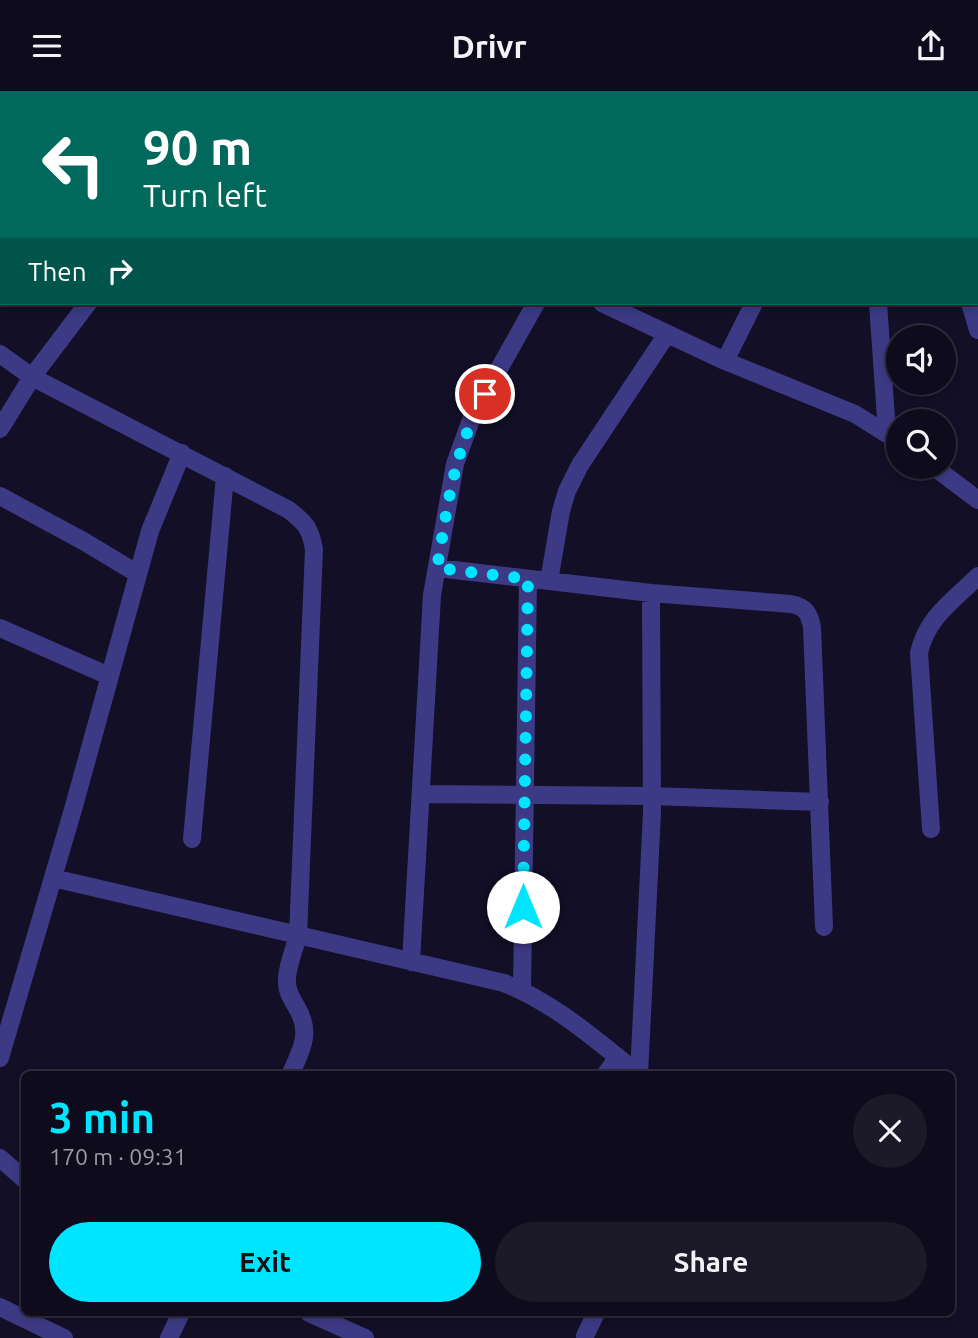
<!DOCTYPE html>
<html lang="en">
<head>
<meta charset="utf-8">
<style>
	body { margin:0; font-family:Ubuntu,sans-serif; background:#1c1929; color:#f1f3f6; height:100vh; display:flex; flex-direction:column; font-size:26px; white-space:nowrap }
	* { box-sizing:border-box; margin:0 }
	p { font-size:23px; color:#9b9ba3 }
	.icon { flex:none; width:38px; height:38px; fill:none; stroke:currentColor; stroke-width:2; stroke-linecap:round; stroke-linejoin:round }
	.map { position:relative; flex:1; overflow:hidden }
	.panel { position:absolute; left:21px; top:980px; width:934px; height:245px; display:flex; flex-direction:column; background:#0e0b1c; border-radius:10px; box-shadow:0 4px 10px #0003,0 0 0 2px #2e2b3b }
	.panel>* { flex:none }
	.hud { position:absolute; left:0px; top:0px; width:978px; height:214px; box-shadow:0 4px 10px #0003,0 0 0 2px #2e2b3b; background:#00695c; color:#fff; overflow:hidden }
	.fabs { position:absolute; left:886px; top:234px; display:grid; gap:14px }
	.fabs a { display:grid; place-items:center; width:70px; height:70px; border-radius:50%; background:#0e0b1c; box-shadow:0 4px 10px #0003,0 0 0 2px #2e2b3b; font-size:35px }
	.pin { position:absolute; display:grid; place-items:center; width:60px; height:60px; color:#fff; margin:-30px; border:4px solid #fff; border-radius:50%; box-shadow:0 2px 7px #0007 }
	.me { position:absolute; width:77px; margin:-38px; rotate:0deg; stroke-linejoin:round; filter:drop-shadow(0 0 5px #0008) }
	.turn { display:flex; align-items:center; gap:24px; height:147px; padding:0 28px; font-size:32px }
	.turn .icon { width:91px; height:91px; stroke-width:2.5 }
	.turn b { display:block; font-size:49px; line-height:60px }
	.then { display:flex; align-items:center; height:66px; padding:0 28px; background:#0003; gap:14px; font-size:26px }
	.round { display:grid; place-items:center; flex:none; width:74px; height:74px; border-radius:37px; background:#1c1929 }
	.summary { display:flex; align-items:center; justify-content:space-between; height:119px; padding:0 28px }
	h1 { font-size:42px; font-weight:700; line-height:52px; color:#00e5ff }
	.action { display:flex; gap:14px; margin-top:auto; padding:14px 28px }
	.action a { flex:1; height:80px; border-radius:42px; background:#00e5ff; color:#111; font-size:28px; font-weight:700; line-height:80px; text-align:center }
	.action a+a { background:#1c1929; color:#f1f3f6 }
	header { display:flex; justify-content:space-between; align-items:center; height:91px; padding:0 28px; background:#0e0b1c; font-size:32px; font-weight:700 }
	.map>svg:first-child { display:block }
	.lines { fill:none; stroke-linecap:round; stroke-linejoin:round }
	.minor { stroke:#3d3a85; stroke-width:18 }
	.route { stroke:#00e5ff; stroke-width:12; stroke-dasharray:0 21.6 }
</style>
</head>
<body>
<header><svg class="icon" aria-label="menu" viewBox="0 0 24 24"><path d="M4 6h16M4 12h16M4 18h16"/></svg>Drivr<svg class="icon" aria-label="share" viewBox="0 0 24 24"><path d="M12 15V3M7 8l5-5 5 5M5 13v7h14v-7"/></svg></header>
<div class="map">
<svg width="978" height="1247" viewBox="0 0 978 1247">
	<rect width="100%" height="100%" fill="#130f26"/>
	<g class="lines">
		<!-- minor -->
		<path class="minor" d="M180 0 182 2
			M803 0 808 2
			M895 0 896 2
			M118 2 120 0
			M443 2 444 0
			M509 2 510 0
			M0 119 2 117
			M976 120 978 119
			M602 212 725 270 855 323 898 350
			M878 212 887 342
			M970 212 978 239
			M0 263 32 286 289 419C305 432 310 436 314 458L298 845C294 859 286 878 287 892 287 902 293 909 297 917 312 942 301 960 290 984
			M725 270 754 212
			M0 338 32 286 88 212
			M934 376 978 409
			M0 405 85 451 138 483
			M437 477 651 502 791 513C806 516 809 522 812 536L824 836
			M549 490 561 420 567 400 580 374 667 243
			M0 537 109 585
			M421 703 652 705 820 711
			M931 738 919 562C927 526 953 510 978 485
			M192 748 225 385
			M53 787 504 892C555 912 597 950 640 984
			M411 871 432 504 455 373 472 326 536 212
			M522 899 528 488
			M0 967 74 715 150 440 182 362
			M639 983 652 721 651 502
			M605 984 618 966
			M0 1067 24 1088
			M0 1216 64 1247
			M309 1222 365 1247
			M585 1245 596 1222
			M169 1247 181 1222"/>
	</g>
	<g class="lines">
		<!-- route -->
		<path class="route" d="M485 303C453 361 448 414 437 477L528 488 523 816"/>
	</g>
</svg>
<div class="fabs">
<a><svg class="icon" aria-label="sound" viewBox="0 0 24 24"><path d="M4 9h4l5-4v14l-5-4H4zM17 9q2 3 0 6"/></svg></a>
<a><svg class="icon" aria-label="search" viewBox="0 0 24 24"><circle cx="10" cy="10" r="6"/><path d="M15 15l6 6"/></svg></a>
</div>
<div class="pin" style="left:485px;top:303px;background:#d93025"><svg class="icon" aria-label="arrive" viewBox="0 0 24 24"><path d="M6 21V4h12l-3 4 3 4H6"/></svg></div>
<svg class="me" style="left:523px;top:816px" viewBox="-20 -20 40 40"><circle r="19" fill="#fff"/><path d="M0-13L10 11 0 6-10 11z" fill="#00e5ff"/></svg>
<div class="hud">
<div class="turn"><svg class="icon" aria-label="left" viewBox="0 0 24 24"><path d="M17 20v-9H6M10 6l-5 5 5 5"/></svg><div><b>90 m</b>Turn left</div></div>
<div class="then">Then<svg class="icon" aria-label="right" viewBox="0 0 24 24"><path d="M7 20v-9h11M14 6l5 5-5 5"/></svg></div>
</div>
<section class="panel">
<div class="summary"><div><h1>3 min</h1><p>170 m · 09:31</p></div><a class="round"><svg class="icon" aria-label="close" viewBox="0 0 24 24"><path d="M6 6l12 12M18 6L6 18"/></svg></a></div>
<div class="action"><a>Exit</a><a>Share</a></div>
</section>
</div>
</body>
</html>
